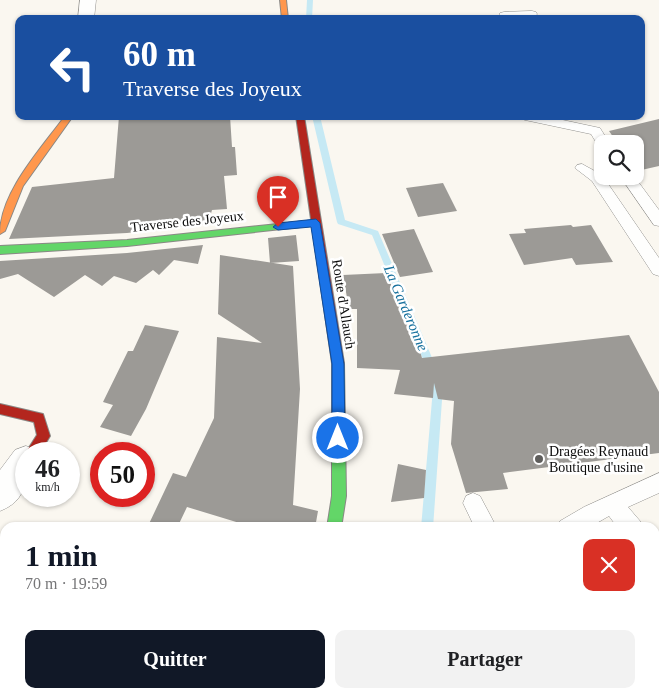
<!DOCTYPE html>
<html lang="fr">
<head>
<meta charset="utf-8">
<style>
	body { margin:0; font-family:"Times New Roman",serif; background:#f2f2f2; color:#202124; height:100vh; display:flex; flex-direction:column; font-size:19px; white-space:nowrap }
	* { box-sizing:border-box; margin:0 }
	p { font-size:16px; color:#757577 }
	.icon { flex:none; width:28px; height:28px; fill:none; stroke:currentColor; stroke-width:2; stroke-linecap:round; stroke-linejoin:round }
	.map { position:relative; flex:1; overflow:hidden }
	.sheet { position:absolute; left:0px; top:522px; width:660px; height:176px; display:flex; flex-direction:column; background:#fff; border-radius:15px 15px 0 0; box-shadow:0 1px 4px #0004 }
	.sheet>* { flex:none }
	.top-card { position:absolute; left:15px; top:15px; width:630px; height:105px; border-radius:10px; box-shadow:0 1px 4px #0004; background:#1a4fa0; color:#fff; overflow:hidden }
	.fabs { position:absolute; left:594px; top:135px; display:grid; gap:10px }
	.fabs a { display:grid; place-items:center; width:50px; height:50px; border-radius:10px; background:#fff; box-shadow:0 1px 4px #0004; font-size:25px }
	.speed { position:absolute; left:15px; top:442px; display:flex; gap:10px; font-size:25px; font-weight:700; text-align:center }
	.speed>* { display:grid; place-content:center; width:65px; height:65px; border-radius:50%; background:#fff; box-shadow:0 1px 4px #0004; line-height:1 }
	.speed small { font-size:12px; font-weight:400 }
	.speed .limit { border:8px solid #d22; background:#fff; color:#111 }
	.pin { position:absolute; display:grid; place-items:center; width:42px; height:42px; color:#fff; margin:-51px -21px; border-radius:50% 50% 50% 0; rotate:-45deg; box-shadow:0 0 5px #0007 }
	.pin .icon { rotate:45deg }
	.me { position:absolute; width:55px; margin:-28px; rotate:0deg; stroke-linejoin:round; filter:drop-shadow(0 0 4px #0008) }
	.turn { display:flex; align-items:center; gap:18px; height:105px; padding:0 25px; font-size:22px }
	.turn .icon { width:65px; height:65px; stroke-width:2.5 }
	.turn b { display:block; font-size:35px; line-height:42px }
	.round { display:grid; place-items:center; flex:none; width:52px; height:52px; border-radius:10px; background:#f2f2f2 }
	.headline { display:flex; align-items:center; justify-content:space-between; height:85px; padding:0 25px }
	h1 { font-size:30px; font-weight:700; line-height:38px; color:#111827 }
	.cta { display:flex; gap:10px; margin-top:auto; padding:10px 25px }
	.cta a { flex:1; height:58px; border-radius:10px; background:#111827; color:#fff; font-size:20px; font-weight:700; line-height:58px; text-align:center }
	.cta a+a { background:#f2f2f2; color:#202124 }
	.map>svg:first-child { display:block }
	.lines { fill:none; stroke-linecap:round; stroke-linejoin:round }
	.stream { fill:#c6e9f4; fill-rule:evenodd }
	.building { fill:#9c9a96 }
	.lane-casing { stroke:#93928f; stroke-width:1 }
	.street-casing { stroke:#93928f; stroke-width:1 }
	.fast-casing { stroke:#8a8885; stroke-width:2 }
	.slow-casing { stroke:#8a8885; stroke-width:2 }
	.jam-casing { stroke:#8a8885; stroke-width:2 }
	.lane { fill:#fefefd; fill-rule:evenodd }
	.street { fill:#fefefd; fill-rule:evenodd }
	.fast { fill:#63d668; fill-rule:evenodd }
	.slow { fill:#ff974d; fill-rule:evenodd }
	.jam { fill:#b3261e; fill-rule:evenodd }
	.route { fill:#1a73e8; stroke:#114b97 }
	.poi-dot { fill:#5f5e5c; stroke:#fff; stroke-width:2 }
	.labels { text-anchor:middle; stroke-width:5; stroke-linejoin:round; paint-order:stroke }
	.street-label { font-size:14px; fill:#0c0c0c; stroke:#fff }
	.poi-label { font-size:14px; fill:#0c0c0c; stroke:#fff; text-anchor:start }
	.water-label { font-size:15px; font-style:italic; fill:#16709d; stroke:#fff }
</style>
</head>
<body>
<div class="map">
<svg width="659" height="698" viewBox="0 0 659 698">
	<rect width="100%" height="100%" fill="#faf7f0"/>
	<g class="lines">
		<!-- stream -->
		<path class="stream" d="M307 0H313L312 19H306Z
			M312 116H320L345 220 378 231 439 374 442 400 433 528H421L432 400 429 374 372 235 338 224 337 222Z
			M659 567V581L655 582V568Z
			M376 694H390L389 698H375Z
			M484 694H502L500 698H482Z"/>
	</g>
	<!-- building -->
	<path class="building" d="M119 116H230L232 147H235L237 175 224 176 227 209 212 210 208 224 127 233 9 239 32 187 114 178Z
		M659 119V166L637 171 635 168V144H618L609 131Z
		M443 183 457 211 418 217 406 188Z
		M571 225 573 227 591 225 613 262 576 265 572 258 524 265 509 234 526 233 524 229Z
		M414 229 433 272 400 277 382 234Z
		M296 235 299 261 270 263 268 238Z
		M203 245 198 264 174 260 159 275 153 270 136 283 114 276 102 286 85 275 54 297 18 274 0 279V261L127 253Z
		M220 255 293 266 300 389 293 505 318 511 315 528H256L187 507 177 528H147L173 473 186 477 214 418 217 337 262 343 218 314Z
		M386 273 410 326 411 321 422 358 629 335 659 392V453L503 473 508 489 466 493 451 444 454 401 438 399 434 383 433 398 394 394 400 370 357 368V309H349L343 275Z
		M145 325 179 331 146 409 131 436 100 427 113 405 103 402 128 351H133Z
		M398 464 426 470 424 498 391 502Z"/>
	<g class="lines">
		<defs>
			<path id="lane" d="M532 11 536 12 537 14 536 16 498 19 500 13 504 12Z
				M519 116H544L600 128 610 144H602V148L599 147 591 134 525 120Z
				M582 164 602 175 659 258V276L653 274 592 181 575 168 577 165Z
				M620 176H634L659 210V226L654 225Z
				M659 473V493L628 507 640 521 642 528H618L609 516 588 528H558L560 521 584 507Z
				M473 493 480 496 497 528H475L463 503 466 496Z
				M655 542 659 544V569L655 567Z"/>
			<path id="street" d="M80 0H96L94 19H78Z
				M26 446 37 450 39 454H26C26 480 28 500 0 511V470L15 450Z"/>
			<path id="fast" d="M316 220 321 223 319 225 127 246 0 254V246L127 240Z
				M338 358 342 360 344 363 346 496 341 528H327L332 496V363L334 360Z
				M659 660V678L655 680V662Z"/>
			<path id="slow" d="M280 0H286L288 19H282Z
				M65 116H73L23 186 5 231 0 234C0 192 41 149 65 116Z
				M618 694H637L635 698H616Z"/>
			<path id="jam" d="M296 116H304L344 363 342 366H334L332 363Z
				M0 404 43 414 50 436 39 454H26V458L25 454 37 435 34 422 0 414Z
				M279 694H295L294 698H278Z"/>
		</defs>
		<!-- lane casing -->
		<use href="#lane" class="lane-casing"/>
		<!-- street casing -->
		<use href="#street" class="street-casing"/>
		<!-- fast casing -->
		<use href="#fast" class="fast-casing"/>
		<!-- slow casing -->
		<use href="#slow" class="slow-casing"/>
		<!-- jam casing -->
		<use href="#jam" class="jam-casing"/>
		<!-- lane -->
		<use href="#lane" class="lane"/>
		<!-- street -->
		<use href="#street" class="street"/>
		<!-- fast -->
		<use href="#fast" class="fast"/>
		<!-- slow -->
		<use href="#slow" class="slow"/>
		<!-- jam -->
		<use href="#jam" class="jam"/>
	</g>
	<!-- route -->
	<path class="route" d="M316 219 320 223 344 364 345 438 343 442 338 444 334 442 332 438V364L311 227 278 230 273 227 278 223Z"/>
	<!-- markers -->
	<circle class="poi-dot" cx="539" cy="459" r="5"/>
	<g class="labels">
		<!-- street labels -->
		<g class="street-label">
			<text transform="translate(187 221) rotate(-6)" y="5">Traverse des Joyeux</text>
			<text transform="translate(344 304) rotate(81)" y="5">Route d'Allauch</text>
		</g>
		<!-- poi labels -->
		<g class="poi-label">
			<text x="549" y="456">Dragées Reynaud<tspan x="549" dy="16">Boutique d'usine</tspan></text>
		</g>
		<!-- water labels -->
		<g class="water-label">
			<text transform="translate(406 308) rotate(67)" y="5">La Garderonne</text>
		</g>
	</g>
</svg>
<div class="fabs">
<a><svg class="icon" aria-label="search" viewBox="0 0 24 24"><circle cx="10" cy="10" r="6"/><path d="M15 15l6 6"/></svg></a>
</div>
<div class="speed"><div>46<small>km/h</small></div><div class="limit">50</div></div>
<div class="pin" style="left:278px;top:227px;background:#d93025"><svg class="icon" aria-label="arrive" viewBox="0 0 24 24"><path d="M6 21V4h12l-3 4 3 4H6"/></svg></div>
<svg class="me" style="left:338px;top:438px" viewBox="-20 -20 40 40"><circle r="17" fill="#1a73e8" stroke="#fff" stroke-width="3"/><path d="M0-11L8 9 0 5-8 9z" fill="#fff"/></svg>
<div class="top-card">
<div class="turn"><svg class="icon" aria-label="left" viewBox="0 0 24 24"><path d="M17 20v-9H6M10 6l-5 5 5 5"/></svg><div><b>60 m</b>Traverse des Joyeux</div></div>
</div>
<section class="sheet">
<div class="headline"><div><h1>1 min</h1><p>70 m · 19:59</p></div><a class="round" style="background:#d93025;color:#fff"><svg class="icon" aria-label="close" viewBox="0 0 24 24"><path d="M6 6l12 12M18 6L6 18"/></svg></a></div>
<div class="cta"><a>Quitter</a><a>Partager</a></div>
</section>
</div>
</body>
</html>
